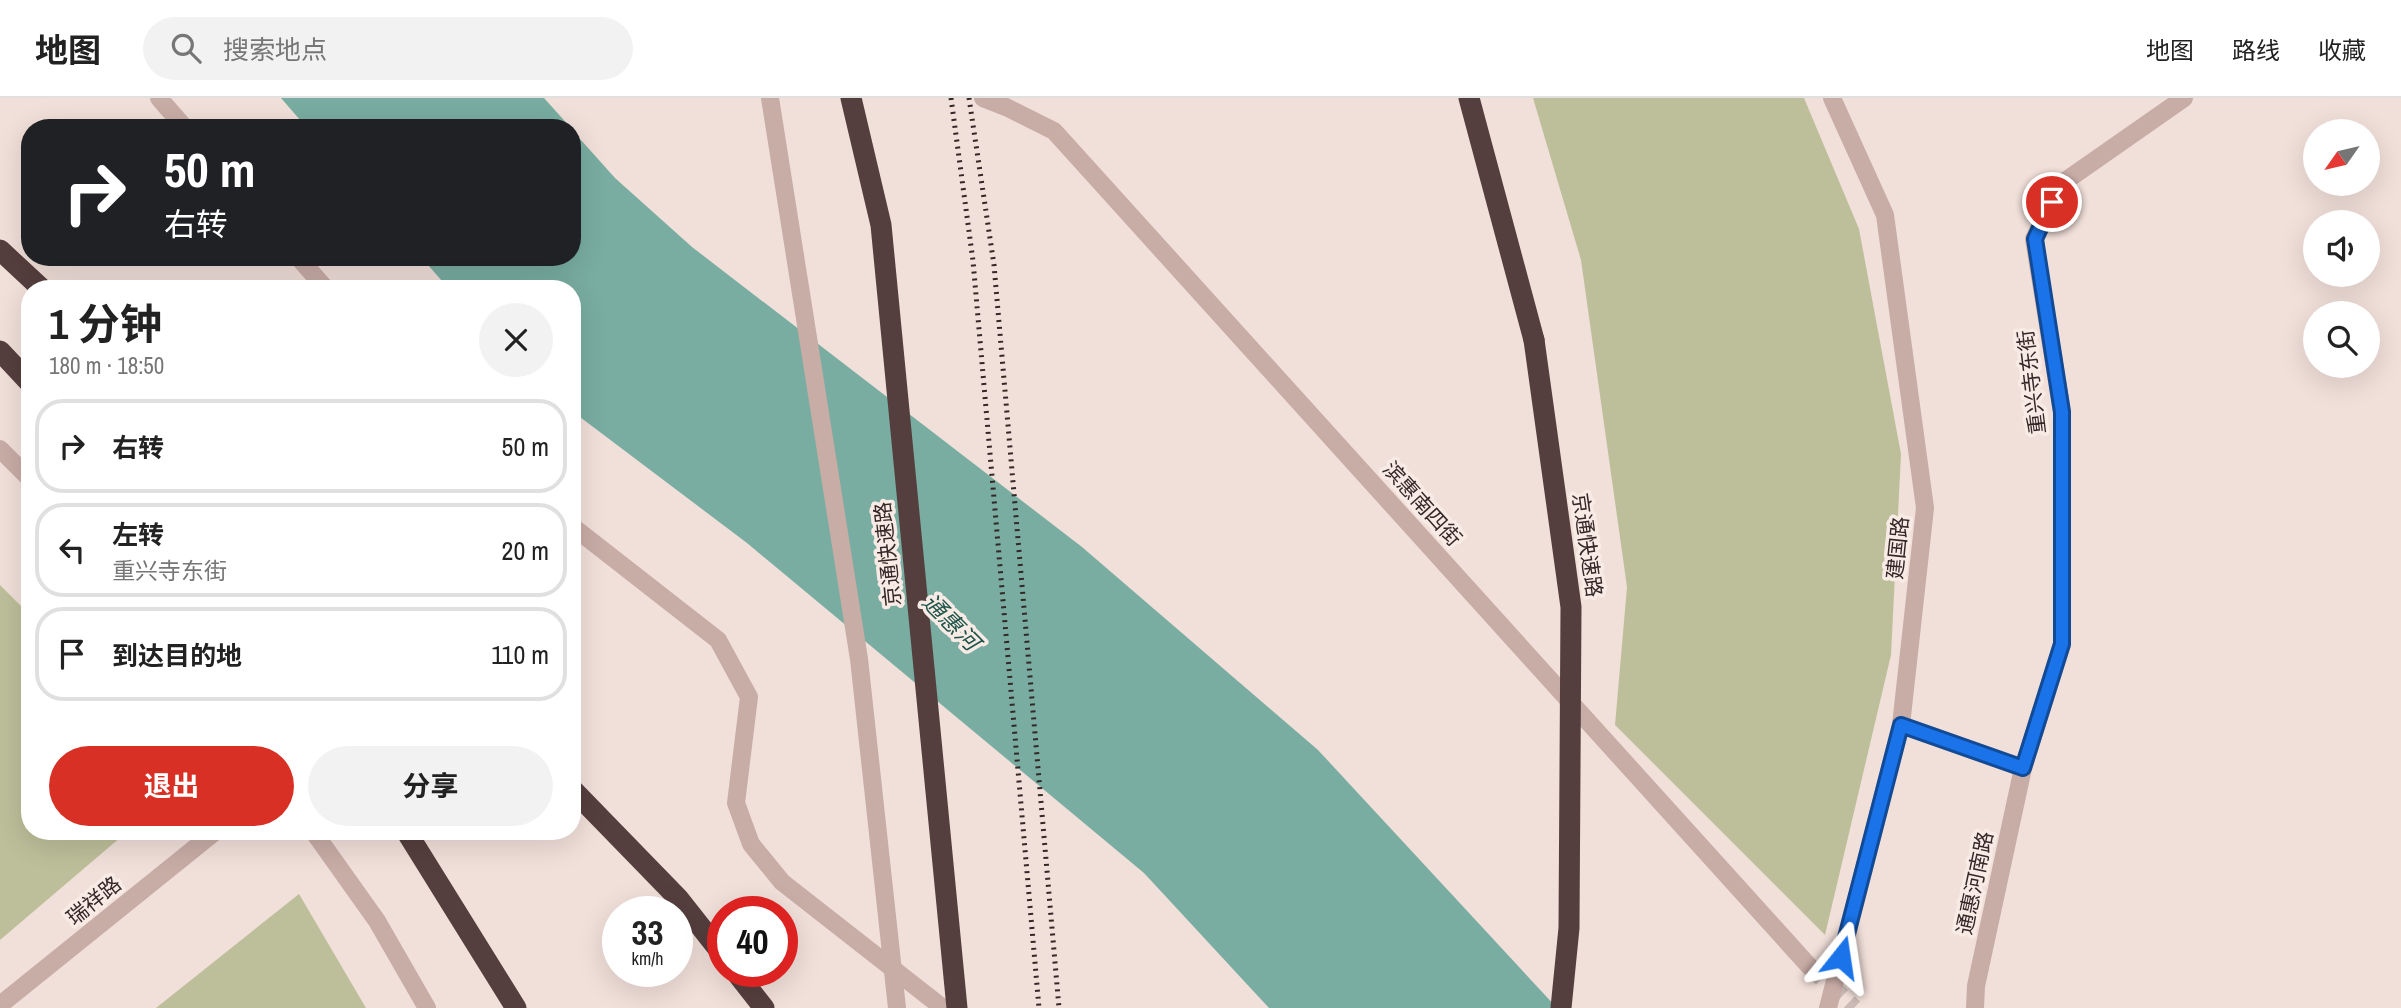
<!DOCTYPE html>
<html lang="zh">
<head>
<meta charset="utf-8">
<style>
	body { margin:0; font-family:"Archivo Narrow","Noto Sans SC",sans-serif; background:#f2f2f2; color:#222; height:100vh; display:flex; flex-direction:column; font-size:26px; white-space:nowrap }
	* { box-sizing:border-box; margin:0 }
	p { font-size:23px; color:#767676 }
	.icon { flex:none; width:38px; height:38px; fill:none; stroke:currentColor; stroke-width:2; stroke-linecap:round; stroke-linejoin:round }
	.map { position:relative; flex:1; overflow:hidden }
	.sheet { position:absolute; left:21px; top:182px; width:560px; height:560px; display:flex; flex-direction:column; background:#fff; border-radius:28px; box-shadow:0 7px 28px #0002 }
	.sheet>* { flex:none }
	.top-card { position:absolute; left:21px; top:21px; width:560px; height:147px; border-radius:28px; box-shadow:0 7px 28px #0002; background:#202124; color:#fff; overflow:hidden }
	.needle { width:46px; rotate:236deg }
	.buttons { position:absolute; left:2303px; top:21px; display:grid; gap:14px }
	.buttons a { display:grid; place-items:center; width:77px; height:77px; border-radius:50%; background:#fff; box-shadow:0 7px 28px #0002; font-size:35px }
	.speed { position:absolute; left:602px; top:798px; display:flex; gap:14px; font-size:35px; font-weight:700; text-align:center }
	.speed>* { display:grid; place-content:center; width:91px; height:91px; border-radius:50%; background:#fff; box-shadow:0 7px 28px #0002; line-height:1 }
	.speed small { font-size:18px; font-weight:400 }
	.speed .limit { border:10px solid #d22; background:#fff; color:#111 }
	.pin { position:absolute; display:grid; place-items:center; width:60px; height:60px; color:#fff; margin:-30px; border:4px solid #fff; border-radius:50%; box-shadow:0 2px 7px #0007 }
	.me { position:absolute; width:77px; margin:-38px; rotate:15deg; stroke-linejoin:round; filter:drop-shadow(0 0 5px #0008) }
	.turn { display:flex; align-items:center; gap:24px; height:147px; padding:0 28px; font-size:32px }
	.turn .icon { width:91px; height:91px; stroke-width:2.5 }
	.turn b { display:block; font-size:49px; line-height:60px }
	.round { display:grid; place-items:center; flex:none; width:74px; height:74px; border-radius:37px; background:#f2f2f2 }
	.headline { display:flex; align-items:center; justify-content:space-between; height:119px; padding:0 28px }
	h1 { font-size:42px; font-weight:700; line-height:52px }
	.cta { display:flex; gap:14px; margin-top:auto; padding:14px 28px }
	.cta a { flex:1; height:80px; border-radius:42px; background:#d93025; color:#fff; font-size:28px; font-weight:700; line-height:80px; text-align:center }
	.cta a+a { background:#f2f2f2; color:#222 }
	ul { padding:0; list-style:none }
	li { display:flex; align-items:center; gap:21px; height:94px; margin:0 14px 10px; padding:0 14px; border:4px solid #e0e0e0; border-radius:28px }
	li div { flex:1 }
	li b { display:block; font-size:26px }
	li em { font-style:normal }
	header { display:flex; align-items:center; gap:42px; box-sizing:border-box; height:98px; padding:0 35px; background:#fff; border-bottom:2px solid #e0e0e0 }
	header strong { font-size:33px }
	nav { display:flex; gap:38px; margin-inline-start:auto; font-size:24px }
	.search { width:490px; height:63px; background:#f2f2f2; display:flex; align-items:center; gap:18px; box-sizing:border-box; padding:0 24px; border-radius:38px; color:#767676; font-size:26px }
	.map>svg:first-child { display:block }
	.green { fill:#bdbf9a }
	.water { fill:#79ada1 }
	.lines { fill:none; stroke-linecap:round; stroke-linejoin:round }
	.minor-tunnel { stroke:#cbbab5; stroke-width:18; stroke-dasharray:18 9; stroke-linecap:butt }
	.minor { stroke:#c8aca6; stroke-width:18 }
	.highway { stroke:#553f3e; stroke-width:21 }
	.rail { stroke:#342727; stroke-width:5; stroke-dasharray:2 5; stroke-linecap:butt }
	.minor-bridge { stroke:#c8aca6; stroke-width:18 }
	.highway-bridge { stroke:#553f3e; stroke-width:21 }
	.route-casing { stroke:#114b97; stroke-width:18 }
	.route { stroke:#1a73e8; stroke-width:12 }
	.labels { text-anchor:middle; stroke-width:7; stroke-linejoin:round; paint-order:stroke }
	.street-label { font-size:21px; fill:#342727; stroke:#f8ebe5 }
	.water-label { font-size:23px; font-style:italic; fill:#1e5449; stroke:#f8ebe5 }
</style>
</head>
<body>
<header>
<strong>地图</strong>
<div class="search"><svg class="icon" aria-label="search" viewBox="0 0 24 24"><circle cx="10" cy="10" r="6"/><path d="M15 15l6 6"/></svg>搜索地点</div>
<nav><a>地图</a><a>路线</a><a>收藏</a></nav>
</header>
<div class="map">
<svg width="2401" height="910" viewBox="0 0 2401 910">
	<rect width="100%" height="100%" fill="#f1dfd9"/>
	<!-- green -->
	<path class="green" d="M1533 0H1804L1859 131 1901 356 1891 557 1825 837 1615 627 1627 489 1581 162Z
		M0 487 30 517V733H128L0 842Z
		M299 796 366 910H156Z"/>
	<!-- water -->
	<path class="water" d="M281 0H544L571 30H307Z
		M572 32 615 80 692 149 1082 449 1318 652 1557 910H1269L1144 775 747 445 572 313V191H449L421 159H572Z"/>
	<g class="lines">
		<!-- minor-tunnel -->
		<path class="minor-tunnel" d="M1809 868 1854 910"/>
		<!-- minor -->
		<path class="minor" d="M159 0 185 30
			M983 0 1006 9 1054 33 1809 868
			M298 159 326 191
			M0 351 30 381
			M572 428 718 542 749 599 736 705 751 746 782 784 943 910
			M1901 627 2023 670
			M313 733 377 823 427 910
			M0 907 216 733
			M1828 910 1901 627 1925 410 1885 117 1832 0
			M1975 910 1976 888 2023 670 2062 546V314L2034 141 2061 86 2184 0"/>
		<!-- highway -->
		<path class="highway" d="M851 0 881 127 957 910
			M1469 0 1534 242
			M0 152 42 191
			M0 253 30 285
			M572 691 678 800 723 857
			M406 733 516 910
			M735 873 764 910"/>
		<!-- rail -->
		<path class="rail" d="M951 0 973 163 1039 910
			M969 0 994 167 1059 910"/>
		<!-- minor-bridge -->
		<path class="minor-bridge" d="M770 0 859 561 897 910"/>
		<!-- highway-bridge -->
		<path class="highway-bridge" d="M1534 242 1571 509 1569 830 1561 910"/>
	</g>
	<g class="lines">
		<defs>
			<path id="route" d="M1841 859 1901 627 2023 670 2062 546V314L2035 141 2052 104"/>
		</defs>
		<!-- route casing -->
		<use href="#route" class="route-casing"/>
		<!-- route -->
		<use href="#route" class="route"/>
	</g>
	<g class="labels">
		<!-- street labels -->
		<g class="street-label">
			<text transform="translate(2032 284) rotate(-97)" y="7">重兴寺东街</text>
			<text transform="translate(1422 406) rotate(48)" y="7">滨惠南四街</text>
			<text transform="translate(1587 447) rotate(82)" y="7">京通快速路</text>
			<text transform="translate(1898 450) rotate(-84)" y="7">建国路</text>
			<text transform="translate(888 456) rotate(-96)" y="7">京通快速路</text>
			<text transform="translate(1975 785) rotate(-78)" y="7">通惠河南路</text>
			<text transform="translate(94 803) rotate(-39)" y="7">瑞祥路</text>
		</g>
		<!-- water labels -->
		<g class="water-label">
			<text transform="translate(951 524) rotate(45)" y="8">通惠河</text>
		</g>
	</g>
</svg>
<div class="buttons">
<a><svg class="needle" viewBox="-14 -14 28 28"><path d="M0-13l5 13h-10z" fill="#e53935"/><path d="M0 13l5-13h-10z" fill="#767676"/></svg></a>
<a><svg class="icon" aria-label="sound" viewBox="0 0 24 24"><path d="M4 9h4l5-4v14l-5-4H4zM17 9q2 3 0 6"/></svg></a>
<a><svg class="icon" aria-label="search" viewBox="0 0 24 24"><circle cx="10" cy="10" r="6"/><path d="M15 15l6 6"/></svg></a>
</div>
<div class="speed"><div>33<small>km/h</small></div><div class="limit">40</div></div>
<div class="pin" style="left:2052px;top:104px;background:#d93025"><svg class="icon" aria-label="arrive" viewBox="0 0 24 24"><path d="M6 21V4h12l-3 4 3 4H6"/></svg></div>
<svg class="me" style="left:1841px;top:859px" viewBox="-20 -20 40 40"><path d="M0-17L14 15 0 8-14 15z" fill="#1a73e8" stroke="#fff" stroke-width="4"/></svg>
<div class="top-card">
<div class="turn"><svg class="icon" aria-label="right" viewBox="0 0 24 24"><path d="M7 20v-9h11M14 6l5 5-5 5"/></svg><div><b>50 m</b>右转</div></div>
</div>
<section class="sheet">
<div class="headline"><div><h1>1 分钟</h1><p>180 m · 18:50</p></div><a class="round"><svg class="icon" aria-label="close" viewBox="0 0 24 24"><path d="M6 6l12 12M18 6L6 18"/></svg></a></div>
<ul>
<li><svg class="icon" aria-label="right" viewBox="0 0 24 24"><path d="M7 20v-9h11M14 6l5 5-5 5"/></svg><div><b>右转</b></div><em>50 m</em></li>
<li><svg class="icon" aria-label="left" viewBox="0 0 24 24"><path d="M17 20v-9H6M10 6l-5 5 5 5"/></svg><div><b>左转</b><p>重兴寺东街</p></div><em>20 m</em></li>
<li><svg class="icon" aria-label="arrive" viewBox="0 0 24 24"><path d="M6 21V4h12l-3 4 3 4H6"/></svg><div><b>到达目的地</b></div><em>110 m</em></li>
</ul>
<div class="cta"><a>退出</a><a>分享</a></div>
</section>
</div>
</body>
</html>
